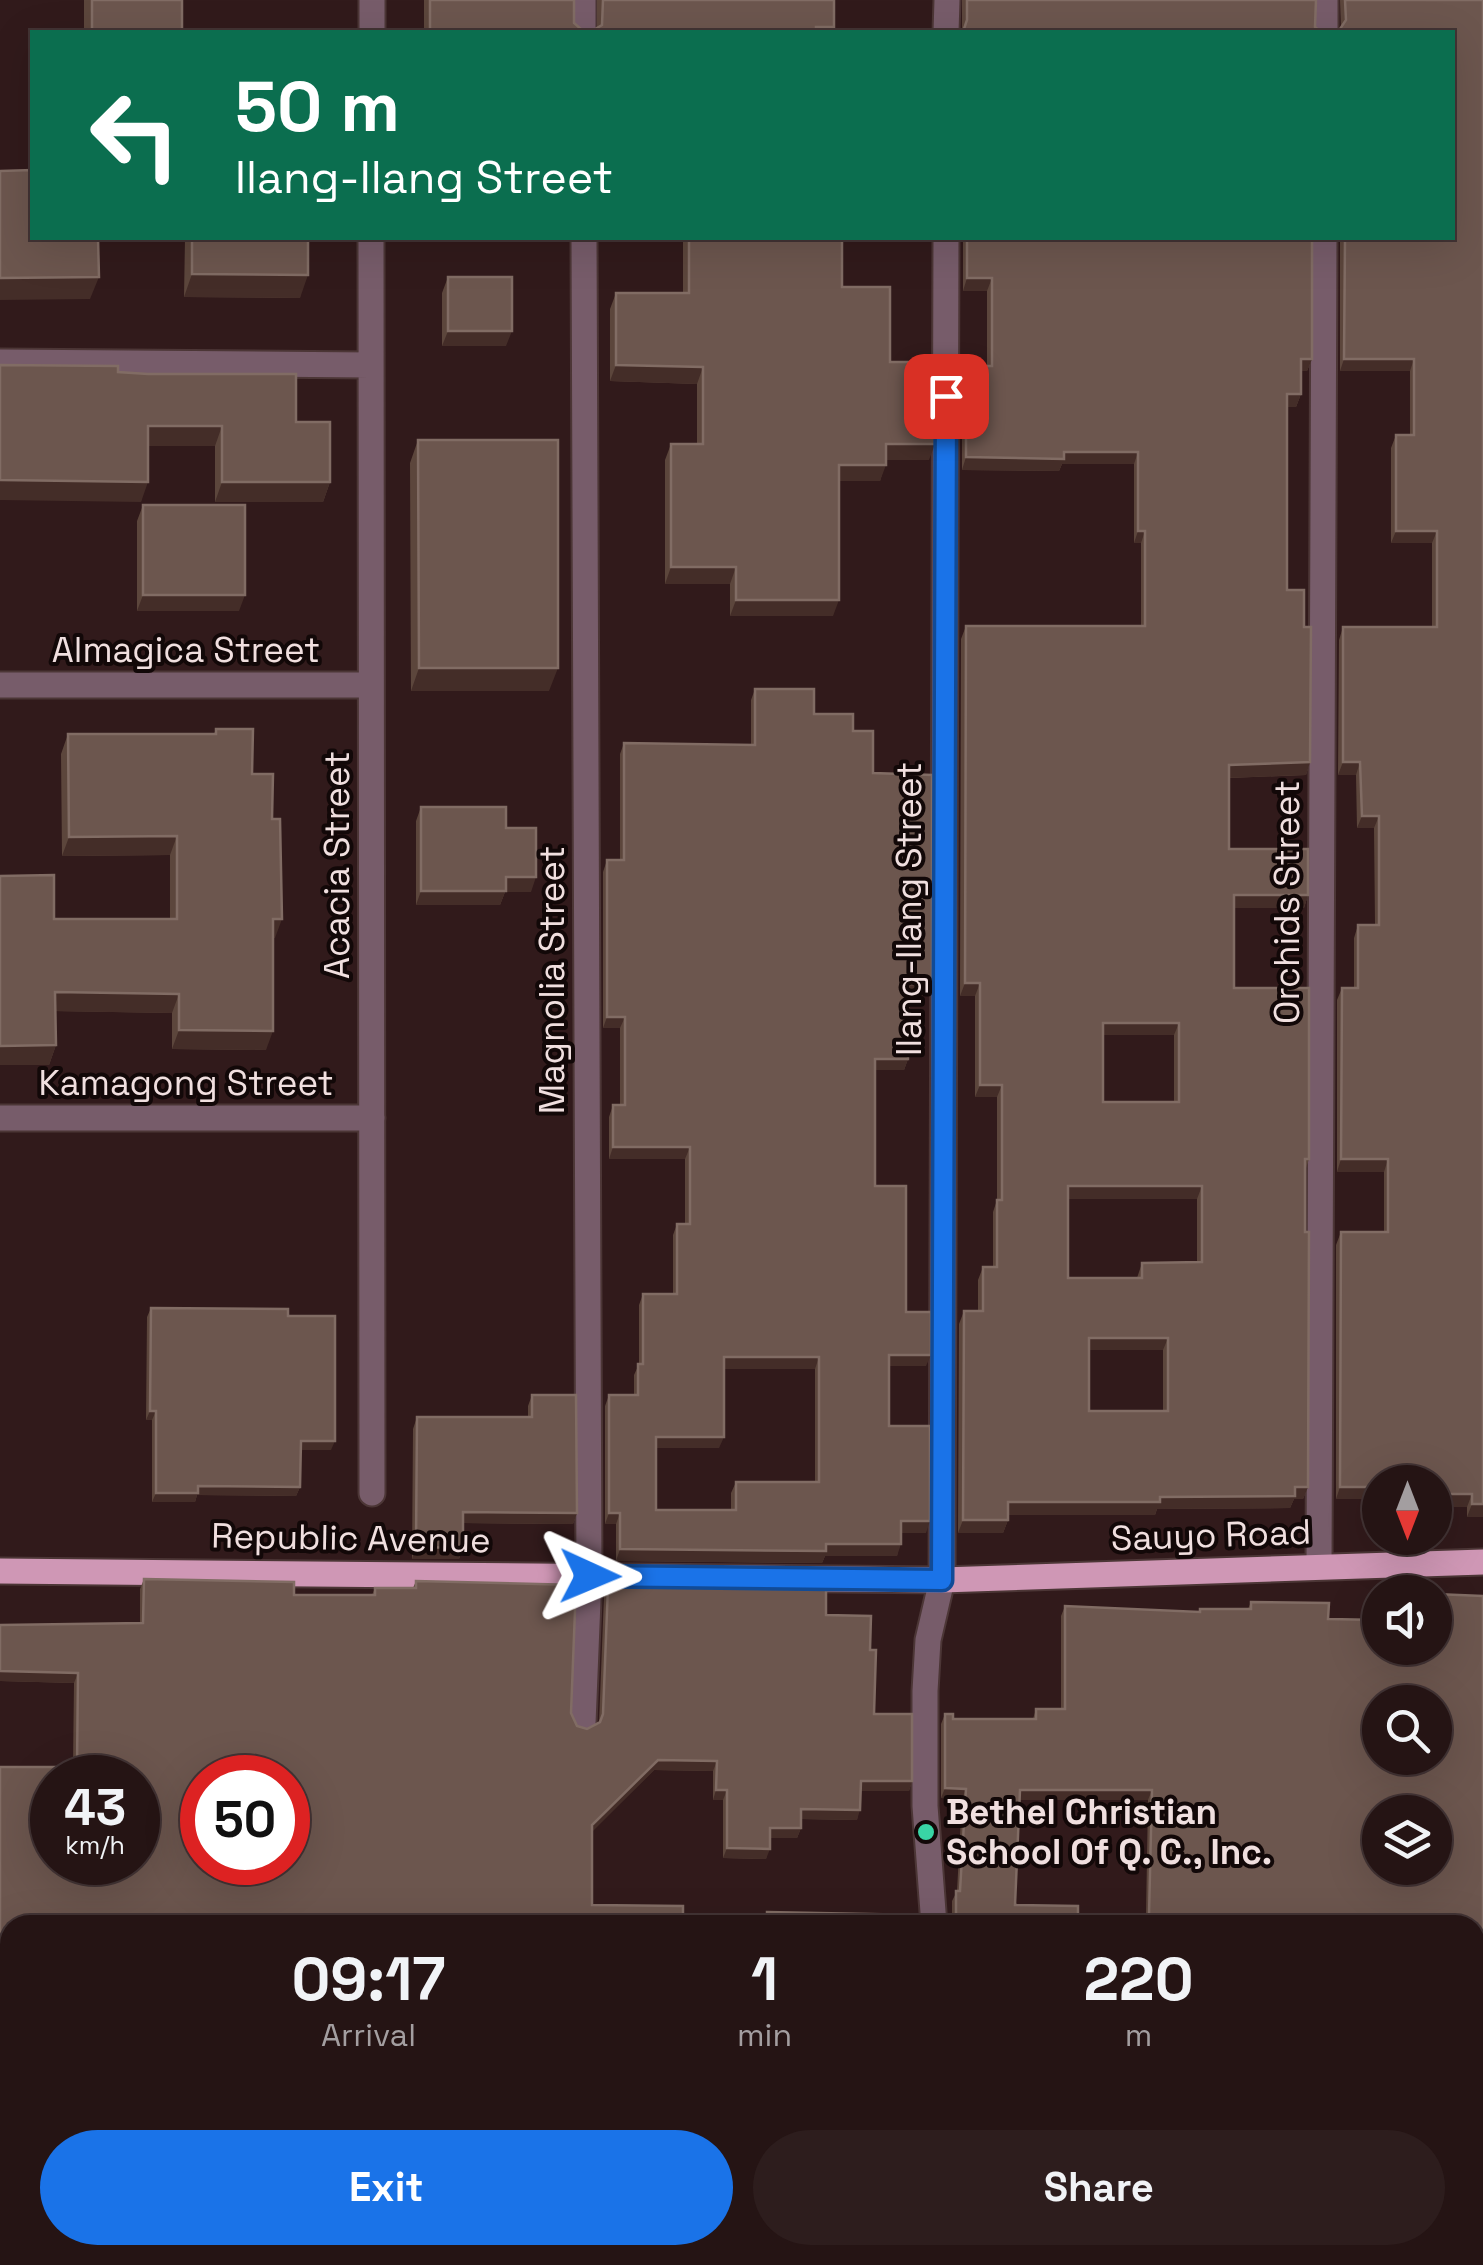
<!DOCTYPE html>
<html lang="en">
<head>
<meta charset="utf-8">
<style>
	body { margin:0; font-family:"Space Grotesk",sans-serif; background:#2d1d1d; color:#f1f3f6; height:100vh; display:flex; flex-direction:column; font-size:38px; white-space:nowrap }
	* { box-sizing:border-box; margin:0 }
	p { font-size:32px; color:#a39ea0 }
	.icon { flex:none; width:55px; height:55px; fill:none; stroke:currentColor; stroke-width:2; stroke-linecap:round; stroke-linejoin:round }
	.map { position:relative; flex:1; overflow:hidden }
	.sheet { position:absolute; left:0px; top:1915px; width:1485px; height:350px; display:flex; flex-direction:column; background:#251414; border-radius:30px 30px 0 0; box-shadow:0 10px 40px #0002,0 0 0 2px #423334 }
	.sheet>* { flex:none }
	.guide { position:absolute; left:30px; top:30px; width:1425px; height:210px; border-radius:0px; box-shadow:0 10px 40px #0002,0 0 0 2px #423334; background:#0b6e4f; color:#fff; overflow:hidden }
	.needle { width:65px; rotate:180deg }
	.tools { position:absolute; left:1362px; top:1465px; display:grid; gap:20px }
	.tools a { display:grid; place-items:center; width:90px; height:90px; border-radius:50%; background:#251414; box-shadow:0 10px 40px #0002,0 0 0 2px #423334; font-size:50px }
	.speed { position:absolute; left:30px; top:1755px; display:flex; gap:20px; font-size:50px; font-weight:700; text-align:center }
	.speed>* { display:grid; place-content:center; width:130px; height:130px; border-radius:50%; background:#251414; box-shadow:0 10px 40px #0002,0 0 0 2px #423334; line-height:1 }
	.speed small { font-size:25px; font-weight:400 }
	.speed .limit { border:15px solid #d22; background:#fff; color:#111 }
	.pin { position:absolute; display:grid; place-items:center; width:85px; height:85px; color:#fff; margin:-42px; border-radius:20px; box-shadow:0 5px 15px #0006 }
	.me { position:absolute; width:110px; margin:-55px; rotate:91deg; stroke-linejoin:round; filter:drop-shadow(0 0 8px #0008) }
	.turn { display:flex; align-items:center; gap:35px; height:210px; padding:0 40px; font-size:45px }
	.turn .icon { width:130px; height:130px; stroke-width:2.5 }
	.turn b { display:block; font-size:70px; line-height:85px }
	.eta { display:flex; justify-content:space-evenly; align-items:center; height:170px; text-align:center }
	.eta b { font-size:60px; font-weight:700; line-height:70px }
	.primary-button { display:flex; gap:20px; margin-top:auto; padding:20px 40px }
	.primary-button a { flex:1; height:115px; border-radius:60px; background:#1a73e8; color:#fff; font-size:40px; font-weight:700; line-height:115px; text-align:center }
	.primary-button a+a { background:#2d1d1d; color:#f1f3f6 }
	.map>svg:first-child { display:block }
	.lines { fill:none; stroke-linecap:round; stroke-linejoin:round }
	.minor-casing { stroke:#4c3636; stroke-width:29 }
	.major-casing { stroke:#4c3636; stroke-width:29 }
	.minor { stroke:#775c6a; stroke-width:25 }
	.major { stroke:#cf97b5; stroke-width:25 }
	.wall { fill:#5c463c; fill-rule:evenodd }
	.shaded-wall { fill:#442d28 }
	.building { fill:#6c564e; stroke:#816c64; stroke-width:2.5; fill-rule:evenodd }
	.route-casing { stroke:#114b97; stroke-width:25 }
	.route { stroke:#1a73e8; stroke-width:18 }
	.poi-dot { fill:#39d4a5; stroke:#120808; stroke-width:4 }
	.labels { text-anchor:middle; stroke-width:8; stroke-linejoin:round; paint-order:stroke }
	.street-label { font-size:35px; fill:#f0dfdf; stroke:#120808 }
	.poi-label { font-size:35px; font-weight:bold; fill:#f0dfdf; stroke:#120808; text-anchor:start }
</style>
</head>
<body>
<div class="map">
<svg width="1483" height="2265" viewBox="0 0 1483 2265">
	<rect width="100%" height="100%" fill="#311a1b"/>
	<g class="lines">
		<defs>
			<path id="minor" d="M583 0V32
				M372 32V0
				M946 32 947 0
				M1325 32V0
				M371 238 372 1493
				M0 362 370 365
				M0 685H371
				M0 1118H372
				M1319 1566 1324 238
				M583 1723 589 1576 584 238
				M934 1925 925 1806V1691L928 1640 942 1580 946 238
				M937 2265 938 2255"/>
			<path id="major" d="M0 1571 942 1580 1483 1562"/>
		</defs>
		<!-- minor casing -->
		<use href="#minor" class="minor-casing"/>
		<!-- major casing -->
		<use href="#major" class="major-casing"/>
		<!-- minor -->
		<use href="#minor" class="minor"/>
		<!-- major -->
		<use href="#major" class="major"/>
	</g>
	<!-- wall -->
	<path class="wall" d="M84 0H182V32H84Z
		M424 0H574V23L582 30 590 32 597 28V0H834L832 32H424Z
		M962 0H1316L962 30Z
		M1340 0H1483V1517H1467V1507H1435V1482H1380V1499H1336V1245L1341 1232H1384V1172H1337V1000L1342 988H1354V938L1358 925H1375L1374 828H1357L1356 775H1338L1339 640 1343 627H1432V543H1391V448L1396 435H1410V371H1340V238H1452L1341 28Z
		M185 238H308L300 298 184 297Z
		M683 238H842V287L890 362 929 460H886L880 481H839L833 616H730V584H665V460L671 444H697V384L610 381V309L616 293H683Z
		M963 238H1312V359L1307 371H1301V394L1296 407H1287V590L1304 627 1310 762 1306 775 1229 778V849L1308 895 1304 908H1234V988L1309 1159 1305 1171 1308 1487 1303 1499H1294L1290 1508 1157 1509 1155 1515H1008V1520L1003 1533H958L959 1324 964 1311H978V1280L983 1267H993V1212L997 1200V1097H975V996H960L961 639 966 626H1141V543H1134V464H1062L1059 471 962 470V378L966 366H987V291H963ZM1103 1035H1174V1102H1103ZM1068 1199H1197V1262L1142 1263 1137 1278H1068ZM1089 1350H1163V1411H1089Z
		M448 277 506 346H442V293Z
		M118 372 296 422 330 482 323 502H215V446H148L141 502Z
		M418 440 549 691H411L410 463Z
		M143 505 239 611H137V521Z
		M755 689 853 731 873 773 932 984 928 996H908V1059L904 1070H875V1186L906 1312 926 1366H889V1426L926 1533H901L897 1556H825L822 1563 616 1561V1524H605V1406L609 1395H634V1375L639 1364V1305L643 1294H673V1235L677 1224H685V1159H609V1117L613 1105H620V1028H603V872L607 860H620V754L624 743 751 745V700ZM724 1369H815V1482H736L731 1493V1510H656V1448H719Z
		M216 729 252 774 272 819 275 938H273L266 1050 172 1049V1013L55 1011 56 1045 49 1065H0V876L54 919H170V855L62 856 61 754 68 734H214Z
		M421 807 506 828 531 892H505L500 905H416V821Z
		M151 1308 288 1316 331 1450H300V1487L296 1496 197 1495 195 1502H152V1420H146L147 1317Z
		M532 1395 577 1513 573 1524 463 1523V1548L459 1559H412L413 1429 417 1417H528V1406Z
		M144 1579 294 1595H372L375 1588H413L416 1581 571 1713 577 1726 587 1729 599 1723 604 1596 608 1586H618L620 1583 826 1615 870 1650 874 1714 912 1781 909 1791H861L857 1820 801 1819V1828L797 1838H770L766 1859 723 1858V1800H713V1771L654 1770 592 1831 73 1767 74 1683 0 1681 140 1623V1589Z
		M1435 1594 1483 1596V2167H1479L1478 2172H1475V1925H949L952 1921V1901L957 1891 962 1799 941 1798V1724L945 1714H953V1719H1033L1036 1709H1061V1616L1065 1606 1199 1612 1200 1609H1248L1251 1602 1329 1603 1328 1619 1380 1620V1648H1435ZM1380 1702H1435V1758H1380ZM1019 1800H1148L1146 1915H1078V1906L1015 1905ZM1380 1812H1435V1868H1380Z"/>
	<!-- shaded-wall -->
	<path class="shaded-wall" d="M816 27H834L832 32H814Z
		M192 274 308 275 300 298 184 297Z
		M99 277 90 299 0 300V278Z
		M967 278H992L987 291H963Z
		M448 331H512L506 346H442Z
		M1301 359H1312L1307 371H1296Z
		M1344 359H1414L1410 371H1340Z
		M616 365 703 367 697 384 610 381Z
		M1287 394H1301L1296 407H1283Z
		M148 426H222L215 446H141Z
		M886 444H935L929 460H880Z
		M1064 452H1138L1134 464H1062L1059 471 962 470 966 457Z
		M839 465H886L880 481H833Z
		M0 480 148 482 141 502 0 500Z
		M222 482H330L323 502H215Z
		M1138 531H1145L1141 543H1134Z
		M1396 531H1437L1432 543H1391Z
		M671 567H736L730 584H665Z
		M143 595H245L239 611H137Z
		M736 600H839L833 616H730Z
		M419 668H558L549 691H411Z
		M1310 762 1306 775 1225 778 1229 765Z
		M1343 762H1360L1356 775H1338Z
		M1362 816H1379L1374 828H1357Z
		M177 836 170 855 62 856 69 837Z
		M506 877H536L531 892H505L500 905H416L421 891Z
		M1234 895H1308L1304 908H1229Z
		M273 919H282L275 938H266Z
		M965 983H980L975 996H960Z
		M908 984H932L928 996H904Z
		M55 992 179 994 172 1013 48 1011Z
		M607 1017H625L620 1028H603Z
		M1103 1023H1179L1174 1035H1098Z
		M179 1030 273 1031 266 1050 172 1049Z
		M56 1045 49 1065H0V1046Z
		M875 1059H908L904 1070H870Z
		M980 1085H1002L997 1097H975Z
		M613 1147H690L685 1159H609Z
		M1341 1159H1388L1384 1172H1337Z
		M1068 1186H1202L1197 1199H1063Z
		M1089 1338H1168L1163 1350H1085Z
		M889 1355H931L926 1366H885Z
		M724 1357H819L815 1369H719Z
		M150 1411H156L152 1420H146Z
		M656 1437H724L719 1448H651Z
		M301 1441H335L331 1450H297Z
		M198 1486 300 1487 296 1496 197 1495 195 1502H152L156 1493Z
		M1295 1487H1308L1303 1499H1294L1290 1508 1157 1509 1155 1515H1003L1008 1502 1160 1497Z
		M1340 1487H1380V1499H1336Z
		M1435 1494H1472L1467 1507H1435Z
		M1472 1504H1483V1517H1467Z
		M463 1512 577 1513 573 1524 459 1523Z
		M609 1513H620L616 1524H605Z
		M963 1520H1008L1003 1533H958Z
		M901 1521H930L926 1533H897Z
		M826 1544H901L897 1556H825L822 1563 616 1561 620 1549Z
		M416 1547 463 1548 459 1559H412Z
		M0 1671 78 1673 74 1683 0 1681Z
		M658 1760 717 1761 713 1771 654 1770 589 1835 592 1825Z
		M861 1781H912L909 1791H858Z
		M945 1788 966 1789 962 1799 941 1798Z
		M716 1790H727L723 1800H713Z
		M1020 1790H1152L1148 1800H1016Z
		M801 1809 860 1810 857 1820 797 1819Z
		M770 1828H801L797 1838H766Z
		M727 1848 770 1849 766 1859 723 1858Z
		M1481 2157H1483V2167H1479L1478 2172H1475V2162Z
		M0 2184H10V2194H0Z"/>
	<!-- building -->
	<path class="building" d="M92 0H182V32H92Z
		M430 0H574V23L582 30 590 32 602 25 603 0H834V27H816V32H430Z
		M967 0H1316L1315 27 1321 32H959L964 29 967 20Z
		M1345 0H1483V1504H1472V1494H1435V1482H1380V1487H1340L1341 1232H1388V1159H1341L1342 988H1358V925H1379V816H1362L1360 762H1343V627H1437V531H1396V435H1414V359H1344L1345 238H1452V32H1338L1346 20Z
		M32 170V238H98L99 277 0 278V171Z
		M192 238H308V275L192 274Z
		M689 238H842V287H890V362H935V444H886V465H839V600H736V567H671V444H703V367L616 365V293H689Z
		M967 238H1312V359H1301V394H1287V590H1304V627H1311L1310 762 1229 765V849H1308V895H1234V988H1309V1159H1305V1232H1309L1308 1487H1295V1496L1160 1497V1502H1008V1520H963L964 1311H983V1267H997V1200H1002V1085H980V983H965L966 626H1145V531H1138V452H1064V459L966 457V366H992V278H967ZM1103 1023H1179V1102H1103ZM1068 1186H1202V1262L1142 1263V1278H1068ZM1089 1338H1168V1411H1089Z
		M448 277H512V331H448Z
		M0 365 118 366V372L148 374H296V422H330V482H222V426H148V482L0 480Z
		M418 440H558V668H419Z
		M143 505H245V595H143Z
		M755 689H814V714H853V731H873V773L932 775V984H908V1059H875V1186H906V1312H931V1355H889V1426H930V1521H901V1544H826V1551L620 1549V1513H609V1395H638V1364H643V1294H677V1224H690V1147H613V1105H625V1017H607V860H624V743L755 745ZM724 1357H819V1482H736V1510H656V1437H724Z
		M216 729H253L252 774H273L272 819H280L282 919H273V1031L179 1030V994L55 992 56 1045 0 1046V876L54 875V919H177V836L69 837 68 734H216Z
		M421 807H506V828H536V877H506V891H421Z
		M151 1308 288 1309V1316H335V1441H301L300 1487 198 1486V1493H156V1411H150Z
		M532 1395H576L577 1513 463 1512V1548L416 1547 417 1417H532Z
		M144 1579 294 1582V1595H375V1588H416V1581L576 1585 571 1713 577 1726 587 1729 600 1722 603 1714 608 1586H620V1583L826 1585V1615L871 1616 870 1650H876L874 1714H912V1781H861L860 1810 801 1809V1828H770V1849L727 1848V1790H716L717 1761 658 1760 592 1825V1905L683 1906V1925H10V2184H0V1767H77L78 1673 0 1671V1625L143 1623ZM52 1778H138V1862H52ZM202 1778H288V1862H202Z
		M1435 1594 1483 1596V2157H1481V2162H1475V1925H949L956 1916V1891H960L966 1789 945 1788V1714H953V1719H1036V1709H1065V1606L1200 1612V1609H1251V1602L1329 1603 1328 1619 1380 1620V1648H1435ZM1380 1702H1435V1758H1380ZM1020 1790H1152L1149 1915H1078V1906L1015 1905ZM1380 1812H1435V1868H1380Z
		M767 1912 921 1915 927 1925H767Z
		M125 2255H477V2265H125Z
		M705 2255H843V2265H705Z
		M1090 2255H1427L1426 2265H1090Z
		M580 2260 622 2261V2265H580Z"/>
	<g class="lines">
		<defs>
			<path id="route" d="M590 1576 942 1580 946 396"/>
		</defs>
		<!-- route casing -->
		<use href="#route" class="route-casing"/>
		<!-- route -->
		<use href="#route" class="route"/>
	</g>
	<!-- markers -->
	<circle class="poi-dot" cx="926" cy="1832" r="10"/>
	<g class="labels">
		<!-- street labels -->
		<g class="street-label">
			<text x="186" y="662">Almagica Street</text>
			<text transform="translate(337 865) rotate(-90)" y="12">Acacia Street</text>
			<text transform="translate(1287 902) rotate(-90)" y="12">Orchids Street</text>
			<text transform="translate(909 909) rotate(-90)" y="12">Ilang-Ilang Street</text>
			<text transform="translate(552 980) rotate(-90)" y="12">Magnolia Street</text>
			<text x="186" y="1095">Kamagong Street</text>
			<text transform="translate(1211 1535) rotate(-2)" y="12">Sauyo Road</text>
			<text transform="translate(351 1538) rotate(1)" y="12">Republic Avenue</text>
		</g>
		<!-- poi labels -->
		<g class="poi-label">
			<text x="946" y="1824">Bethel Christian<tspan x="946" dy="40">School Of Q. C., Inc.</tspan></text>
		</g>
	</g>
</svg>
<div class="tools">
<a><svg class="needle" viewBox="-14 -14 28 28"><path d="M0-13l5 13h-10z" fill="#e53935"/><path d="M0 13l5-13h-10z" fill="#a39ea0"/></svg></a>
<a><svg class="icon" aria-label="sound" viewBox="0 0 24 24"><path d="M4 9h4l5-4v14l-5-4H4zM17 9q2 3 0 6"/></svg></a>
<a><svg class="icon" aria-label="search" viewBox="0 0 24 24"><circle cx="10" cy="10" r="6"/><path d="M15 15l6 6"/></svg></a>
<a><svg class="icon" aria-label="layers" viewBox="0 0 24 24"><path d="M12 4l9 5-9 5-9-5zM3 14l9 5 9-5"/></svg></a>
</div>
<div class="speed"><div>43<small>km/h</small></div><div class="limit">50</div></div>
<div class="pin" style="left:946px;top:396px;background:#d93025"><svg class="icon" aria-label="arrive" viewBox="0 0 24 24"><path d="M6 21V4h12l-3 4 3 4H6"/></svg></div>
<svg class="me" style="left:590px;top:1576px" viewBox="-20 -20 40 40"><path d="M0-17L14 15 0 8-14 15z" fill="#1a73e8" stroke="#fff" stroke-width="4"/></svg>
<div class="guide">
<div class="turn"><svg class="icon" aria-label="left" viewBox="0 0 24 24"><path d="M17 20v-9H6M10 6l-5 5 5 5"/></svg><div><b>50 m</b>Ilang-Ilang Street</div></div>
</div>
<section class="sheet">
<div class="eta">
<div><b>09:17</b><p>Arrival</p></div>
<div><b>1</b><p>min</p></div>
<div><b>220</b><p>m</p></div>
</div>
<div class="primary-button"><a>Exit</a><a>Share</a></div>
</section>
</div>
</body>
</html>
